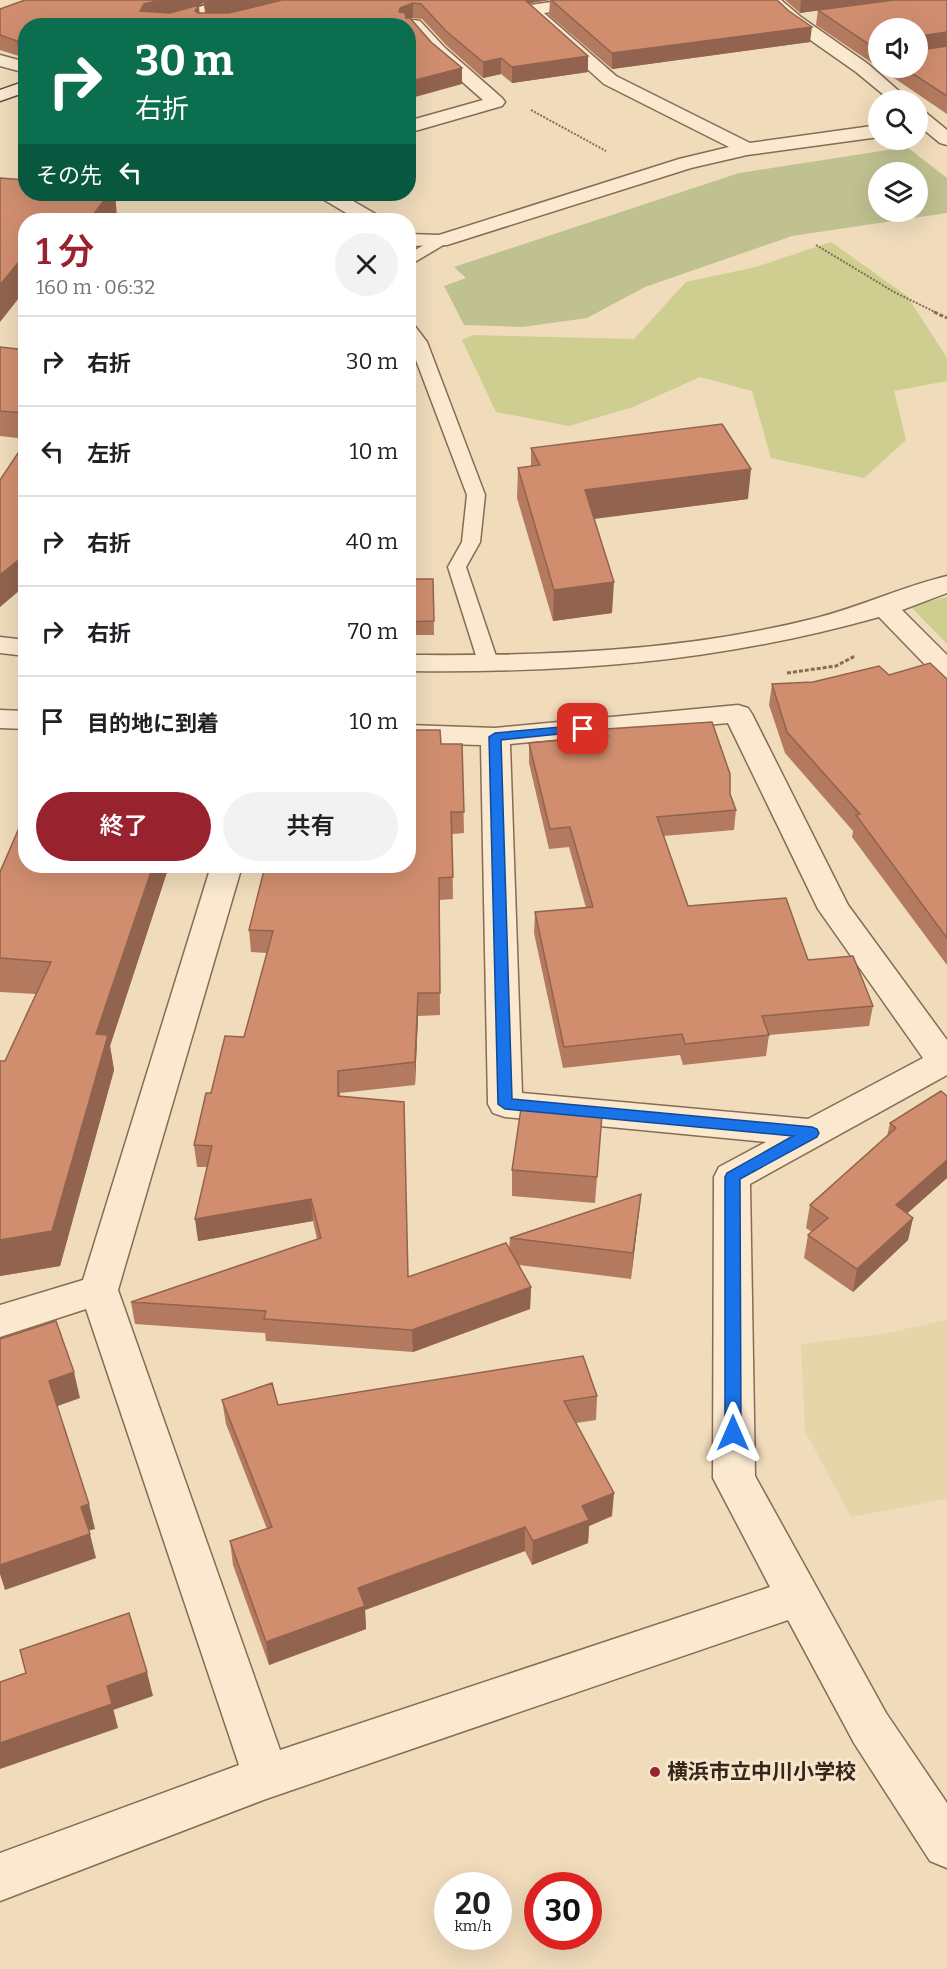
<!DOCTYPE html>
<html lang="ja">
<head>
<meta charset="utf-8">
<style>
	body { margin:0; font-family:Bitter,"Noto Sans JP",serif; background:#f2f2f2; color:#202124; height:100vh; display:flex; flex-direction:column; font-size:22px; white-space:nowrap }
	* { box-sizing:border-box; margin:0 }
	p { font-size:20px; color:#757577 }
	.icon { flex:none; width:33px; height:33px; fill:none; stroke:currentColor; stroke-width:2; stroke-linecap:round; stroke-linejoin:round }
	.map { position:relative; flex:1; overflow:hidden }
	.panel { position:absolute; left:18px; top:213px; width:398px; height:660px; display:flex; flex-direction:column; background:#fff; border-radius:24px; box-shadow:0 6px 24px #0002 }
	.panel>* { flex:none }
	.hud { position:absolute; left:18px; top:18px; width:398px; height:183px; border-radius:24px; box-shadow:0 6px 24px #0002; background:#0b6e4f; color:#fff; overflow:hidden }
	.fabs { position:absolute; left:868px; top:18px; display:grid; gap:12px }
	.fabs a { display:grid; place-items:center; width:60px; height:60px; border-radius:50%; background:#fff; box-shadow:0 6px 24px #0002; font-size:30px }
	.speed { position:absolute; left:434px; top:1872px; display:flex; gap:12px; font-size:30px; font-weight:700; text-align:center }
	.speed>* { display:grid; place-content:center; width:78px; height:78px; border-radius:50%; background:#fff; box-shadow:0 6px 24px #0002; line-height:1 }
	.speed small { font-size:15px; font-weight:400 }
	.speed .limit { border:9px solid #d22; background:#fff; color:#111 }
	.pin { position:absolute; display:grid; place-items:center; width:51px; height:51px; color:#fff; margin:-26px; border-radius:12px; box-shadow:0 3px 9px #0006 }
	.me { position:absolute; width:66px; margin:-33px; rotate:0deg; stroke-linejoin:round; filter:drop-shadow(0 0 4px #0008) }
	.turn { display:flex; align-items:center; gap:21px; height:126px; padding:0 18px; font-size:27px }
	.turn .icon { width:78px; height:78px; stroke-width:2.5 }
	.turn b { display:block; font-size:42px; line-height:51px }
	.then { display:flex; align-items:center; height:57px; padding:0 18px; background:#0003; gap:12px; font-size:22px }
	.round { display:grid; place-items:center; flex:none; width:63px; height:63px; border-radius:32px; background:#f2f2f2 }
	.overview { display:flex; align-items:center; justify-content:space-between; height:102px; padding:0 18px }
	h1 { font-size:36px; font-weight:600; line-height:45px; color:#99222f }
	.primary-button { display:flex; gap:12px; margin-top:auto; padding:12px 18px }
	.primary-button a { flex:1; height:69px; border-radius:36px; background:#99222f; color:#fff; font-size:24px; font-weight:600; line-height:69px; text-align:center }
	.primary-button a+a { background:#f2f2f2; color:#202124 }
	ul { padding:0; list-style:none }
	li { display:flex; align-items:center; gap:18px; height:90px; padding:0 18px; border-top:2px solid #e0e0e0 }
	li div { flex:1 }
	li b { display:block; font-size:22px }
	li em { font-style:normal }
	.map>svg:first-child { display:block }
	.farmland { fill:#e5d5a9 }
	.green { fill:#cdce8f }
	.cemetery { fill:#c0c190; fill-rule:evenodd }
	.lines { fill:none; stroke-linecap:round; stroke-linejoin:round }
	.lane-casing { stroke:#876b55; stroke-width:3 }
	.street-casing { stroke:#876b55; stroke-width:3 }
	.secondary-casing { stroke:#694c38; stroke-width:3 }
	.path-far1 { stroke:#876b55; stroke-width:2; stroke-dasharray:2 1.5; stroke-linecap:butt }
	.path { stroke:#876b55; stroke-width:3; stroke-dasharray:4 2; stroke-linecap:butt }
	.lane { fill:#fae9cf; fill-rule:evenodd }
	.street { fill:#fae9cf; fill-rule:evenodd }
	.secondary { fill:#fae9cf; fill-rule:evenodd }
	.wall { fill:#b37a5f; fill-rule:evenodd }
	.shaded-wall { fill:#92634e }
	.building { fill:#d08e6f; stroke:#92634e; stroke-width:1.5 }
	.route { fill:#1a73e8; stroke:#114b97; stroke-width:1.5 }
	.poi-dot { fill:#99222f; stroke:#f7e6cb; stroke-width:2 }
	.labels { text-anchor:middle; stroke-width:6; stroke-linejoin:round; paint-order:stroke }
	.near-poi-label { font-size:21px; font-weight:bold; fill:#36251a; stroke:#f7e6cb; text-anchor:start }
</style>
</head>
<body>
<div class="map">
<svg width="947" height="1969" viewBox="0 0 947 1969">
	<rect width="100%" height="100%" fill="#f0dbbb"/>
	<!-- farmland -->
	<path class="farmland" d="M947 1320V1499L851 1517 805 1431 801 1344 882 1334Z"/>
	<!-- green -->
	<path class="green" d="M831 242 907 296 947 358V381L894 391 906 440 864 478 771 458 752 391 700 377 633 407 569 426 496 412 462 340 472 335 634 339 686 282 756 267Z
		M947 597V644L910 606Z"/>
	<!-- cemetery -->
	<path class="cemetery" d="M907 147 947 178V213L792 236 645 287 587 318 522 327 464 325 444 286 466 278 454 267 739 173ZM879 172H918V212H879Z"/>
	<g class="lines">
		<defs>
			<path id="lane" d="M440 236 445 238 448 241 445 244 408 266V254Z
				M408 323 414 325 427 342 485 495 480 542 466 567 499 665 496 669H482L479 665 448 567 462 542 467 495 408 339Z"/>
			<path id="street" d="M566 0H610L602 5 544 13 616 76 750 143 879 125V137L747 155 691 168 447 245 408 246V234L439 235 679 159 729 147 604 84 522 10 530 5Z
				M763 0H781L801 17 868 64 909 100H890L856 72 789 25Z
				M414 20 420 21 445 48 502 98 505 102 502 106 408 133V121L483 100 433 56 411 31 408 32V26H401Z
				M0 55 26 62V73L0 66Z
				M918 110 925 112 947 130V145L940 143 918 125Z
				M318 194H341L379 216 382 220H358L321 198Z
				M947 576V593L902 610 947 655V679L937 677 879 617C718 662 574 673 408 671V655C543 656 680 652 812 619 858 608 901 587 947 576Z
				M0 637 26 640V656L0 653Z
				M738 705 748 708 752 714 848 905 947 1040V1075L750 1184 755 1476 886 1713 947 1803V1868L930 1861 854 1743 788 1620 266 1799 0 1901V1853L239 1765 86 1309 0 1337V1305L83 1280 211 866H242L118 1290 280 1750 770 1587 713 1478 714 1177 719 1167 766 1142 505 1117 493 1113 488 1104 481 745 408 743V725L495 728ZM728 723 818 909 923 1058 808 1119 522 1093 510 744Z
				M0 710 26 711V729L0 728Z"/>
			<path id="secondary" d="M223 0H255L253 4 213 12 171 26H144L146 22Z
				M26 81V92L0 101V90Z"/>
		</defs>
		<!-- lane casing -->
		<use href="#lane" class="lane-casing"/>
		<!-- street casing -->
		<use href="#street" class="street-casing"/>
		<!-- secondary casing -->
		<use href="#secondary" class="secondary-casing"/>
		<!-- path-far1 -->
		<path class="path-far1" d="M531 110 606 151
			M816 245 894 292 937 313"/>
		<!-- path -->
		<path class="path" d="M934 312 947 318
			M787 673 836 666 855 656"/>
		<!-- lane -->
		<use href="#lane" class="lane"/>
		<!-- street -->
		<use href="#street" class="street"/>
		<!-- secondary -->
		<use href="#secondary" class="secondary"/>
	</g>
	<!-- wall -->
	<path class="wall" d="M25 0H777L810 42 612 69 549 15 550 0 529 3 588 72 512 83 501 74 483 78 447 46 422 19 413 18 411 19 431 42 462 68V84L26 26V55H24L19 56 0 50V9ZM204 3 205 13H199V5Z
		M785 0H947V114L816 25 818 10 800 13ZM879 28 918 68H879Z
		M0 347 26 350V439L0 436Z
		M531 448 748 499 594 519 612 613 553 621 517 498 518 468 531 467Z
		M408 579H433L434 635H408Z
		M889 675 947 679V965L852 837 853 831 785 753 769 705 772 684 813 682Z
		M606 729 730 794 736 810 734 830 663 836 688 906 808 960 873 1006 869 1026 769 1035 766 1056 683 1065 680 1055 563 1068 534 933 535 912 586 908 569 847 549 849 529 763V743L606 737Z
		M441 744H462L464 833 452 834 453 899 439 900 440 1015 418 1016 415 1085 340 1093V1096L408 1277 509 1249 510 1238 641 1194 638 1220 631 1279 519 1265 531 1287 530 1309 413 1352 266 1341 265 1333 135 1324 131 1302 317 1239 313 1221 198 1241 207 1167H197L194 1145 211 1093 244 1037 267 953 251 952 249 930Z
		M26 866H169L110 1046 114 1070 60 1266 0 1276 5 1061 36 994 0 992V872Z
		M947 1096V1178L907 1213 913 1218 908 1240 853 1292 804 1258 808 1235 812 1232 806 1228 810 1205 887 1136 890 1123Z
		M600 1141 595 1203 512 1196V1170Z
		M597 1396 596 1420 576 1423 612 1516 589 1526 588 1543 532 1565 525 1551 365 1610 366 1629 269 1665 233 1565 230 1541 267 1529 226 1424 222 1400 278 1405Z"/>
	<!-- shaded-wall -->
	<path class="shaded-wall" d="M160 0H283L206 19 204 3 199 5 200 20H145L140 11 144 4Z
		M521 0H550L530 3 521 8Z
		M801 0H897L800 13Z
		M413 3V18L400 24 399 12 400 8Z
		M812 27 810 42 612 69V53Z
		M947 32V48L918 52V38L920 36Z
		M21 39 24 55 19 56 17 41Z
		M588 56V72L512 83V67Z
		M501 58V74L483 78V62Z
		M462 68V84L408 99V82Z
		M109 194H115L117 216 114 220H89Z
		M26 253V289L0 322V285Z
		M751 469 748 499 584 520 585 490Z
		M26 554V585L0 607V575Z
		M614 582 612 613 553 621 554 590Z
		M153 866H169L110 1046 114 1070 60 1266 0 1276V1240L96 1034Z
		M418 993V1016L415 1085V1062Z
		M947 1160V1178L891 1228 896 1205Z
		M641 1194 638 1220 631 1279 633 1253Z
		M311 1199 313 1221 198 1241 195 1219Z
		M913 1218 908 1240 853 1292 857 1269Z
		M531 1287 530 1309 413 1352 412 1330Z
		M74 1372 80 1398 55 1407 49 1381Z
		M614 1493 612 1516 589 1526 588 1543 532 1565 533 1541 582 1506Z
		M89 1504 95 1529 87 1531 81 1507Z
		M525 1527V1551L365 1610 366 1629 269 1665 266 1642 358 1588Z
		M90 1534 96 1558 5 1590 0 1574V1565Z
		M147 1672 153 1696 113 1710 107 1686Z
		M112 1704 118 1728 0 1769V1743Z"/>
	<!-- building -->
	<path class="building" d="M25 0H160L144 4 140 11 170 13 199 5 195 11 198 13H229L282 0H525L588 56 512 67 501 58 483 62 446 31 421 4 413 3 400 8 399 12 405 13 406 18H410L431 42 462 68 408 82V26H26V40L21 39 17 41 0 35V9Z
		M551 0H777L789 11 812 27 612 53Z
		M894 0H947V32L920 36 918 38V48L921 50 947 46V96L904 68H918V28H879V51L818 10Z
		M0 178 26 180V194H109L89 220H26V253L0 285Z
		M0 347 26 350V413L0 411Z
		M722 424 751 469 585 490 614 582 554 590 518 468 540 465 531 448Z
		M26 441V554L0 575V480Z
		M408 579H433L434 621 408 622Z
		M930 663 947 679V938L856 815 860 814 787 732 772 684 813 682 879 666 889 675Z
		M712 722 730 774V794L736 810 657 817 688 906 786 898 808 960 853 956 873 1006 762 1016 769 1035 685 1044 682 1034 564 1047 535 912 593 907 570 827 550 829 529 743 608 736 606 729Z
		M408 730H440L441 744H462L464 812H451L453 877 439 878 440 993H418L415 1062 338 1071V1096L404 1102 408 1277 506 1243 531 1287 412 1330 264 1319 266 1311 131 1302 321 1238 311 1199 195 1219 212 1146 194 1145 206 1093H211L225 1036 244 1037 273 931 249 930 265 866H408Z
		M26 812V866H153L96 1034 108 1035 52 1231 0 1240V1061H5L51 962 0 958V872Z
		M941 1091 947 1096V1160L896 1205 913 1218 857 1269 808 1235 828 1218 810 1205 896 1128 890 1123Z
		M521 1108 602 1115 597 1177 512 1170Z
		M641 1194 633 1253 510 1238Z
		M56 1321 74 1372 49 1381 89 1504 81 1507 90 1534 0 1565V1339Z
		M583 1356 597 1396 564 1401 614 1493 582 1506 589 1520 533 1541 525 1527 358 1588 365 1606 266 1642 230 1541 272 1527 222 1400 272 1383 278 1405Z
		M129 1613 147 1672 107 1686 112 1704 0 1743V1682L26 1673 20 1650Z"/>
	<!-- route -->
	<path class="route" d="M583 725 589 729 588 731 501 740 512 1099 812 1127 817 1129 819 1133 817 1137 740 1179 741 1433 739 1438 733 1440 727 1438 725 1433V1177L727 1173 793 1136 505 1109 498 1104 489 737 495 733Z"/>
	<!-- markers -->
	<circle class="poi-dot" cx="655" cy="1772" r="6"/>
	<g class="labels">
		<!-- near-poi labels -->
		<g class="near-poi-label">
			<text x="667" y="1779">横浜市立中川小学校</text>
		</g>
	</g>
</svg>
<div class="fabs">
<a><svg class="icon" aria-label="sound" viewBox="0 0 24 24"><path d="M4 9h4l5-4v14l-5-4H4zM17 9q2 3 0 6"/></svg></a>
<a><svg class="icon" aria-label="search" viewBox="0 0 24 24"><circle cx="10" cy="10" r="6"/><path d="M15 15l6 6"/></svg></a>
<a><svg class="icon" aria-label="layers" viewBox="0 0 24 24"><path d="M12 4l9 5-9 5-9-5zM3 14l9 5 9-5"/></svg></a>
</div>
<div class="speed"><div>20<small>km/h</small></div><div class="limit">30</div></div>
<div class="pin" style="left:583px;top:729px;background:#d93025"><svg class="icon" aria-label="arrive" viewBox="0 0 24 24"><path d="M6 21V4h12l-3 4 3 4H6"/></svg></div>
<svg class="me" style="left:733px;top:1433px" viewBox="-20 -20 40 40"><path d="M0-17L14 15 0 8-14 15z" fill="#1a73e8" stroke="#fff" stroke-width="4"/></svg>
<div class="hud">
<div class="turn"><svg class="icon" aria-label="right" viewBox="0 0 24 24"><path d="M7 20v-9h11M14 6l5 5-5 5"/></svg><div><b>30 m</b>右折</div></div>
<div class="then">その先<svg class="icon" aria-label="left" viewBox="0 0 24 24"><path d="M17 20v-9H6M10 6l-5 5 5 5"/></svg></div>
</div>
<section class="panel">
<div class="overview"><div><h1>1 分</h1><p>160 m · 06:32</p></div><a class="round"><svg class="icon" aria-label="close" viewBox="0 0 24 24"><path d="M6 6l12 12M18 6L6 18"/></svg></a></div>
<ul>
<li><svg class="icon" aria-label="right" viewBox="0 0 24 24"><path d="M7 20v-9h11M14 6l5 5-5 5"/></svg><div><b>右折</b></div><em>30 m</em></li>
<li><svg class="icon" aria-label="left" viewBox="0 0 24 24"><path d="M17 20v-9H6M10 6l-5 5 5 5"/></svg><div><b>左折</b></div><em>10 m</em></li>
<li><svg class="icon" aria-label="right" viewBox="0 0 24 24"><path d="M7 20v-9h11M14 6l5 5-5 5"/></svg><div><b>右折</b></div><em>40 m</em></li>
<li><svg class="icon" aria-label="right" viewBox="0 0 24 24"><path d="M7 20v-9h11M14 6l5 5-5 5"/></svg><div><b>右折</b></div><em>70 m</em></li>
<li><svg class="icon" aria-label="arrive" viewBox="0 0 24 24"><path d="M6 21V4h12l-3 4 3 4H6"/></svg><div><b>目的地に到着</b></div><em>10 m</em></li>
</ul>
<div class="primary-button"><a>終了</a><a>共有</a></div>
</section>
</div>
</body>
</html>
